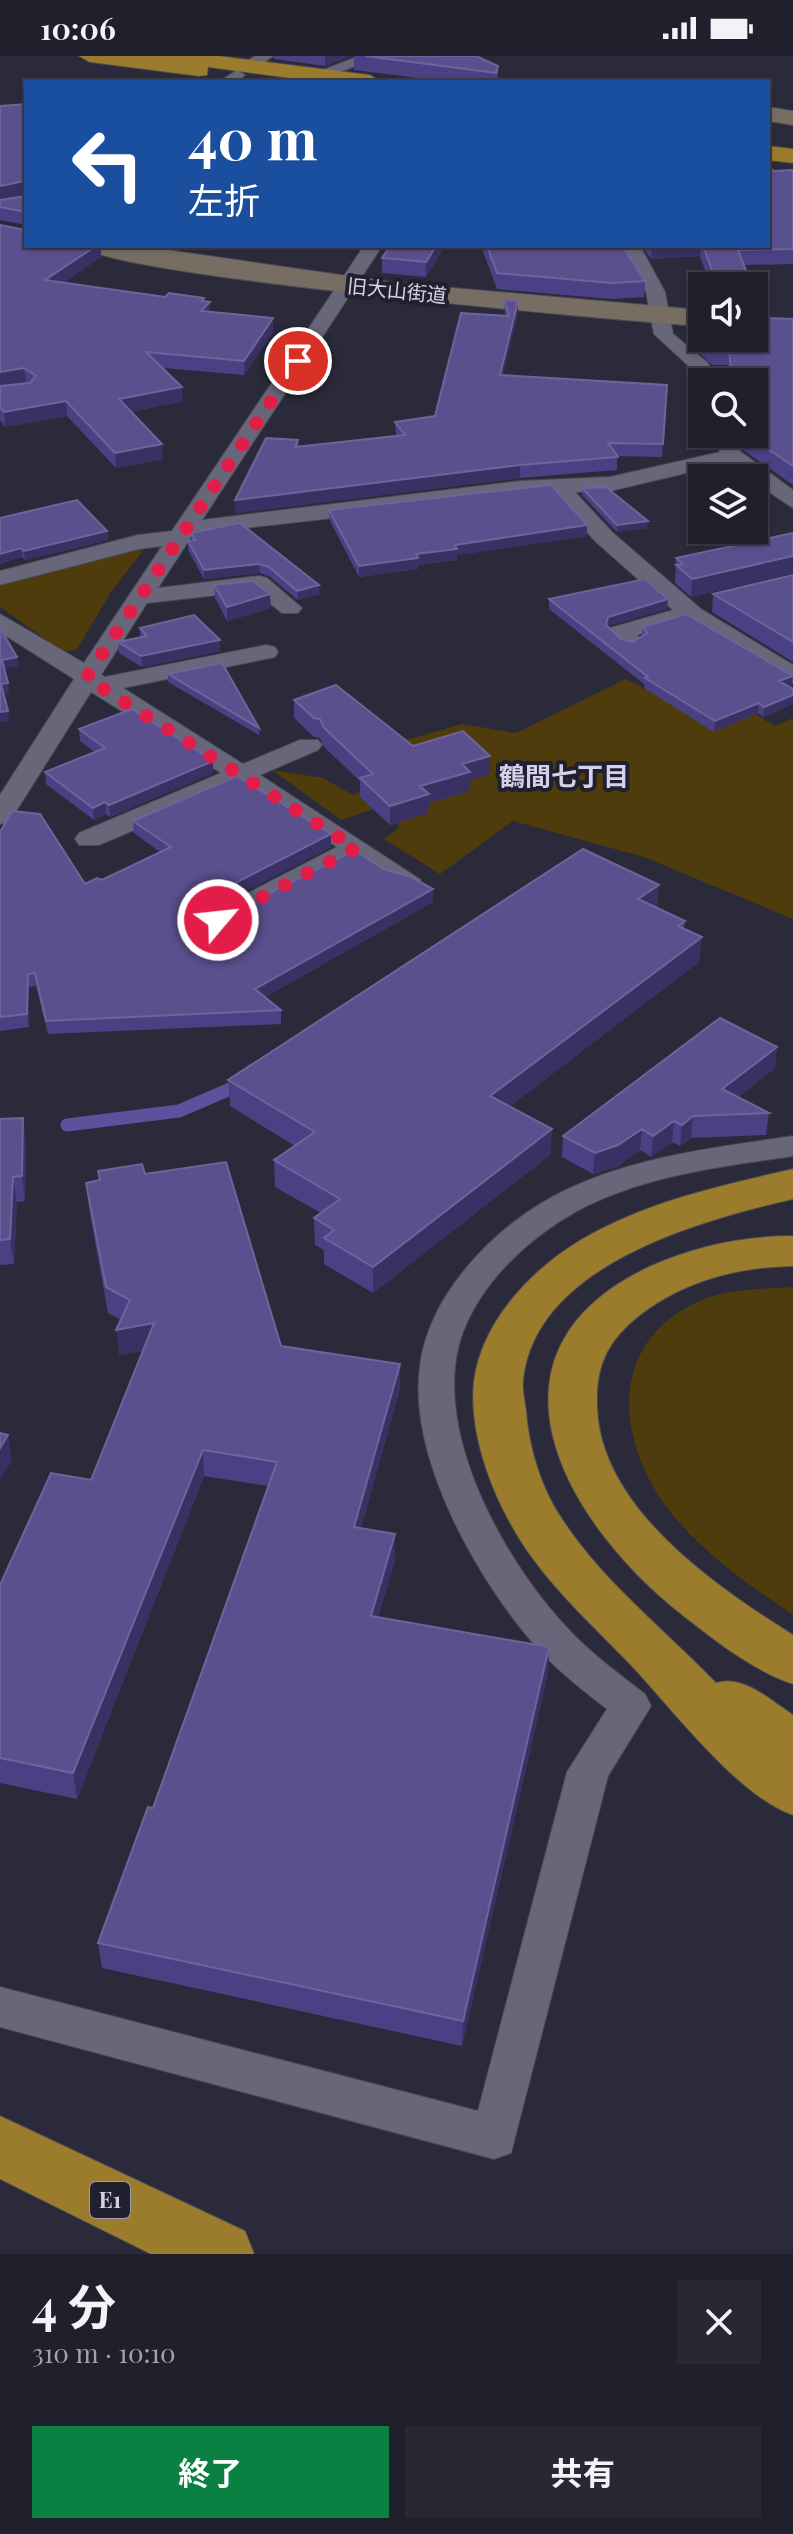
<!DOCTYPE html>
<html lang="ja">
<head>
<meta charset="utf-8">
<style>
	body { margin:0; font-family:"Playfair Display","Noto Sans JP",serif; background:#282834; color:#f1f3f6; height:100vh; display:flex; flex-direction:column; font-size:30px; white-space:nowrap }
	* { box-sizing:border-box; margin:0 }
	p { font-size:26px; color:#a2a3a9 }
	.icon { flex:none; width:44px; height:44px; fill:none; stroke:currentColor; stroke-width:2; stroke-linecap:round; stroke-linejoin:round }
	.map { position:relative; height:2198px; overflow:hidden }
	.side { display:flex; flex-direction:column; background:#20202c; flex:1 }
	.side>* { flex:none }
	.guide { position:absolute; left:24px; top:24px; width:746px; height:168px; border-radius:0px; box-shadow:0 2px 6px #0004,0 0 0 2px #3d3e48; background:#1a4fa0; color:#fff; overflow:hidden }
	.tools { position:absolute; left:688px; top:216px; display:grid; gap:16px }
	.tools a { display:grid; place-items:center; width:80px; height:80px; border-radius:0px; background:#20202c; box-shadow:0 2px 6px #0004,0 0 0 2px #3d3e48; font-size:40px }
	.pin { position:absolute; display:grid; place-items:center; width:68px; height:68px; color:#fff; margin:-34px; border:4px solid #fff; border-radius:50%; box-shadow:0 2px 8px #0007 }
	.me { position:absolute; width:88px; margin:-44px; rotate:62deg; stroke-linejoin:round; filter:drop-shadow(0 0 6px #0008) }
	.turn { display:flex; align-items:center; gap:28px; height:168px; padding:0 32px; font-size:36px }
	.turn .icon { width:104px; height:104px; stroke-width:2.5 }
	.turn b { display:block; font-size:56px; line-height:68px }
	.round { display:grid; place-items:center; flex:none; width:84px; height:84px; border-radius:0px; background:#282834 }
	.summary { display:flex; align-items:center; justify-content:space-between; height:136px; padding:0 32px }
	h1 { font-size:48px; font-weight:700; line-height:60px }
	.action { display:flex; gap:16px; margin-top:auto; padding:16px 32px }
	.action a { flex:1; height:92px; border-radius:0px; background:#0b8043; color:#fff; font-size:32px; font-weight:700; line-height:92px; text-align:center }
	.action a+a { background:#282834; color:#f1f3f6 }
	.status { display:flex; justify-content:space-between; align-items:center; height:56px; padding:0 40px; background:#20202c; direction:ltr }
	.status svg { height:22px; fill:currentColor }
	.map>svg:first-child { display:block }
	.green { fill:#4e3c0c }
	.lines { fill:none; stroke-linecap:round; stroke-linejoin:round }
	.stream { stroke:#5c519d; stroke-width:13 }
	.street-casing { stroke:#494856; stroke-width:2 }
	.secondary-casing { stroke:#494856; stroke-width:2 }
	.highway-casing { stroke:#494856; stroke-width:2 }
	.street { fill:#68677a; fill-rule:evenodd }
	.secondary { fill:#776d63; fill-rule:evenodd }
	.highway { fill:#9b7b2c; fill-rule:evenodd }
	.wall { fill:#4c4085 }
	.shaded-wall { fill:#393163 }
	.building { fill:#5b508e; stroke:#6e649b; stroke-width:2 }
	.route { stroke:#e11d48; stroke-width:14; stroke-dasharray:0 25.2 }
	.labels { text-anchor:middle; stroke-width:8; stroke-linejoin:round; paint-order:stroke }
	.far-street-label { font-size:20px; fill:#d3d3de; stroke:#212030 }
	.shield { fill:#212030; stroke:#9e9daa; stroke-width:2 }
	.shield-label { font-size:22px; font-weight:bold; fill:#d3d3de }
	.neighbourhood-label { font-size:26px; font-weight:bold; fill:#d3d2e8; stroke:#212030 }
</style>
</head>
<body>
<div class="status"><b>10:06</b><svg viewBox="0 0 49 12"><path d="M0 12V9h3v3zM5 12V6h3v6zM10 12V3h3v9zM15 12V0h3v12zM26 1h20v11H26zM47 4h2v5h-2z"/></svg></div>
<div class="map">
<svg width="793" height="2198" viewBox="0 0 793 2198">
	<rect width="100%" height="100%" fill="#2b2a3a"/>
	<!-- green -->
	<path class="green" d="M141 490 142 496 111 536 77 593 64 596 0 551V527Z
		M626 623 662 642 699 624 775 670 793 662V863L644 801 513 765 440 818 384 783 400 771 380 751 341 764 272 714 323 722 353 739 386 726 378 692 462 668 516 677Z
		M793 1231V1559C749 1529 701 1496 668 1453 618 1387 607 1293 691 1249 721 1233 760 1233 793 1231Z"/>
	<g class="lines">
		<!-- stream -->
		<path class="stream" d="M67 1069 179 1055 242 1028"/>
		<defs>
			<path id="street" d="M255 0H273L256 13H244V7Z
				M359 0H382L324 22 310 19Z
				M237 14 245 19 237 26H219Z
				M364 190H382L202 464 520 425 610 421 720 396 709 378H731L741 396 793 434V452L754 426V422L729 407 610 435 575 436 612 476 701 553 793 609V627L686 565 637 579 643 586 631 593 622 591 607 577 610 572 673 554 596 486 552 437 193 478 158 532 259 520 267 522 302 552 298 557H282L254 535 147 547 101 619 105 621 266 589 275 591 278 596 275 601 123 632 243 708 300 684H318L322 689 318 694 260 719 421 824 417 830C394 835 374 815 355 803L262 852H242L238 846 242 840 337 791 239 729 99 789H79L75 783 79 777 221 717 91 636 13 760 10 766 0 768V739L74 623 0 576V558L84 607 162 490 139 493 0 529V515L138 479 172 475Z
				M622 190H640L665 236 673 278 708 307 716 326H702V331L699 330 692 313 654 278 646 236Z
				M793 1080V1100C720 1111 644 1119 577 1155 521 1186 461 1244 455 1311 446 1401 511 1514 571 1576 593 1599 620 1619 645 1638L651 1650 608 1720 511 2097 494 2103 0 1971V1931L478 2055 567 1716 607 1653C585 1636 562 1618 543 1598 482 1533 407 1403 420 1310 429 1238 493 1173 554 1140 627 1101 712 1092 793 1080Z"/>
			<path id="secondary" d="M768 51 793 55V69L768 65Z
				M82 190H140L397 227 702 254V270C633 266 102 219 82 190Z"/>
			<path id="highway" d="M79 0H218L370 19 381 26H320L208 11 207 19 199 20 90 6Z
				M768 90 793 93V107L768 104Z
				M793 1113V1143C701 1164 534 1209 523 1325 522 1335 525 1346 526 1355 529 1392 541 1432 562 1463 602 1525 665 1574 716 1627 743 1618 770 1644 793 1659V1759C736 1739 672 1652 630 1608 595 1572 557 1537 528 1496 496 1449 468 1382 474 1325 482 1263 535 1210 586 1181 649 1145 723 1129 793 1113Z
				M793 1180V1210C738 1211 684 1225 640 1259 609 1283 596 1308 597 1347 597 1450 715 1530 793 1579V1628C754 1615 717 1586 685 1561 566 1469 465 1296 651 1210 696 1190 744 1180 793 1180Z
				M0 2060 245 2175 254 2198H151L0 2123Z"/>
		</defs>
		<!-- street casing -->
		<use href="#street" class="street-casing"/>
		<!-- secondary casing -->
		<use href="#secondary" class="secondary-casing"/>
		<!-- highway casing -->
		<use href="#highway" class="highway-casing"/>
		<!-- street -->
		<use href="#street" class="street"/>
		<!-- secondary -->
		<use href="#secondary" class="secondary"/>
		<!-- highway -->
		<use href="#highway" class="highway"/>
	</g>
	<!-- wall -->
	<path class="wall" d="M273 0H351L325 10 274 3Z
		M354 0H476L498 10V26H450L354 14Z
		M26 48V169L0 164V144L26 140V138L0 143Z
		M793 114V208L744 209 752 230H711L700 200 651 203 642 190H768L773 115Z
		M0 169 26 190H101V201L63 227 210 246V256L273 262V276L244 319 163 312 183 345 131 356 163 403 116 412 67 360 5 371 0 364Z
		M390 190H445L426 221 382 217V202Z
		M481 190H627V197L645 225 644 241 611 243 497 233Z
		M504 244 518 257 503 319 667 329 662 401 617 400V414L520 422 236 457 235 444 298 384 299 391 396 380 395 366 435 360 505 260Z
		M689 256 765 262 793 263V429L743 394 734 378H754V326H729L728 309H712L688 286Z
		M582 432 647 472 617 476 582 439Z
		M329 454 587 480 457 499V504L418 509V513L359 521 330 465Z
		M0 462 107 475 108 484 25 504 22 501 0 508Z
		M240 467 320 538 298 544 269 520 260 517 204 523 188 494V485L192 484 191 477Z
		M793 477V517L691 541 675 527 676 502Z
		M793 519V606L712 556 713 538Z
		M214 529 271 552 227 565 215 542Z
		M549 543 667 553 607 570 621 583 633 586 642 580 643 571 792 630 789 631 793 633V648L763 661 758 657 714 676 644 632V628L549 553Z
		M140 572 220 595 142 611 119 597 118 586 140 582Z
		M168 618 259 672V679L168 626Z
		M294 644 413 690 490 700V718L470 725V735L429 747 428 757 390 769 360 741V725L324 691 320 682 314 681 294 662Z
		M79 673 213 705V717L110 761 106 758 94 764 46 728 45 716 95 696 80 685Z
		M133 765 331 791 207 855 205 858 206 860 219 863 383 813 433 833V846L265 941 281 954V968L48 978 36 930 29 931V971L0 975V776L85 828 102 824 160 796 134 777Z
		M659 829 657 852 685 865 684 873 699 906 510 1050 552 1073 550 1099 373 1237 324 1208V1194L315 1189 314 1162 321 1157 275 1131 274 1104 295 1090 230 1050 228 1024Z
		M775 1012 738 1041 769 1057 766 1079 691 1082 680 1090 672 1086 651 1101 640 1094 617 1111 593 1118 562 1101 563 1080Z
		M0 1063 26 1087 25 1145 17 1146 14 1208 0 1209Z
		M98 1115 145 1118 281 1290 400 1333 361 1472 395 1504 378 1561 548 1617 462 1990 102 1912 98 1887 153 1752 268 1430 204 1420 77 1743 0 1727V1529L91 1424 143 1295 119 1299 121 1264 108 1257 89 1152 86 1127 99 1125Z"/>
	<!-- shaded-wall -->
	<path class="shaded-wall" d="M325 0H351L325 10Z
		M24 125 26 138 0 143V130Z
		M96 190H101V201L47 238 45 224Z
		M436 190H445L426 221V206Z
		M652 190H701L700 200 651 203Z
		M204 242 205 252 210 246V260L202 270V245Z
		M518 245V257L500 332V319Z
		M273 262V276L244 319V305Z
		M24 312 26 326 0 331V316Z
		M182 331 183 345 120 358 119 343Z
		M66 345 67 360 5 371 4 356Z
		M162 388 163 403 116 412 115 397Z
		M520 409V422L236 457 235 444Z
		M648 465 647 472 617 476V469Z
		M587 469V480L457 499V504L418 509V513L359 521V510L455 489Z
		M107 475 108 484 25 504 24 495Z
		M21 492 22 501 0 508V498Z
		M793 500V517L691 541 692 523Z
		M259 508 260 517 204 523V514Z
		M319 529 320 538 298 544 297 535Z
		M270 538 271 552 227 565V551Z
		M668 543 667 553 607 570 606 569 608 561Z
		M220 584V595L142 611 141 600Z
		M17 601 18 610 3 613 2 604Z
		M793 620 792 630 778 635 779 625Z
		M8 627 9 637 2 638 1 628Z
		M793 639V648L763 661 764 651Z
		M759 647 758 657 714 676 715 665Z
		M8 655 9 665 0 666V656Z
		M490 700V718L470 725V735L429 747 428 757 390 769V750L420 730 462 708Z
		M213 705V717L110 761 109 749Z
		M105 746 106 758 94 764 93 752Z
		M331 778V791L207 855 202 866 201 853 206 842Z
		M659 829 657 854 638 843Z
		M433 833V846L256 946 255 933Z
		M702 881 699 906 489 1066 490 1040Z
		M28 918 29 931V971L27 958Z
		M777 991 775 1012 720 1055 722 1033Z
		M693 1060 691 1082 680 1090 682 1069Z
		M23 1062 26 1087 25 1145 22 1120Z
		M674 1065 672 1086 651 1101 653 1080Z
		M552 1073 550 1099 373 1237V1211Z
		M642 1073 640 1094 617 1111 593 1118 595 1097Z
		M13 1121 17 1146 14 1208 10 1183Z
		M154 1267 156 1293 119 1299 116 1274Z
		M400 1308V1333L354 1497V1471Z
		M8 1379 12 1405 0 1423V1392Z
		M203 1394 204 1420 77 1743 73 1717Z
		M395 1478V1504L371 1585V1560Z
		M549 1591 548 1617 462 1990 463 1965Z"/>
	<!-- building -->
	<path class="building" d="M365 0H476L498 10 496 17Z
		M26 48V134L24 125 0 130V50Z
		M768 108 773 115 793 114V193L738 194 752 230H718L703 190H768Z
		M26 140V156L0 151V144Z
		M0 169 26 174V190H96L45 224 165 241 169 237 204 242 202 245 210 246 201 255 273 262 244 305 146 296 182 331 119 343 162 388 115 397 66 345 4 356 0 351V330L30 327 36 320 24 312 0 316Z
		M390 190H436L426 206 382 202Z
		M487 190H627L623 191 645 225 612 227 497 217Z
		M504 244 518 245 500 319 667 329 663 388 608 387 618 401 520 409 235 444 266 382 298 384 295 391 405 379 395 366 435 360 461 257 509 260Z
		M689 256H702V282H754V257L765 262 793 263V410L746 378H754V326H732L729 293H713L689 271Z
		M551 429 587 469 455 489 457 493 416 498 418 502 359 510 329 454Z
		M606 431 648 465 617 469 582 432Z
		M77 444 107 475 24 495 21 492 0 498V462Z
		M240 467 319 529 297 535 269 511 259 508 204 514 188 485 195 484 191 477Z
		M793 477V500L692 523 676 509 683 508 676 502Z
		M793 519V586L713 538Z
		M645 523 668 543 608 561 606 569 621 583 633 586 647 577 643 571 686 558 793 620 779 625 793 633V639L764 651 759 647 715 665 645 622 648 621 549 543Z
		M253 525 270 538 227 551 214 529Z
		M194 559 220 584 141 600 118 586 147 580 140 572Z
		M0 572 17 601 2 604 8 627 1 628 8 655 0 656Z
		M222 607 259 672 168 618Z
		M336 629 413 690 463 675 490 700 462 708 470 716 420 730 429 738 390 750 360 722 373 718 324 672 320 663 314 662 294 644Z
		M132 653 213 705 109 749 105 746 93 752 45 716 105 692 79 673Z
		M237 720 331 778 206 842 201 853 206 860 219 863 355 794 383 813 411 821 433 833 255 933 281 954 46 965 35 917 28 918 27 958 0 961V776L12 755 40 758 85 828 97 822 102 824 171 791 133 765Z
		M583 793 659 829 638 843 685 865 678 870 702 881 490 1040 552 1073 373 1211 324 1182 334 1174 314 1162 340 1143 274 1104 315 1076 228 1024Z
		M720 962 777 991 722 1033 769 1057 693 1060 682 1069 674 1065 653 1080 642 1073 618 1089 595 1097 563 1080Z
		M23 1062 22 1120 13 1121 10 1183 0 1184V1063Z
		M226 1106 281 1290 400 1308 354 1471 395 1478 371 1560 549 1591 463 1965 98 1887 148 1751 153 1752 277 1406 203 1394 73 1717 0 1702V1529L51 1417 91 1424 154 1267 116 1274 130 1244 106 1231 86 1127 100 1124 98 1115 142 1108 145 1118Z
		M0 1377 8 1379 0 1392Z"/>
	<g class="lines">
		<!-- route -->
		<path class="route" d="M218 864 356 792 86 622 298 305"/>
	</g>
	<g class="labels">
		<!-- far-street labels -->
		<g class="far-street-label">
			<text transform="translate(397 235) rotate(6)" y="7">旧大山街道</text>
		</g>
		<!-- shield labels -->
		<rect class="shield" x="90" y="2126" width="40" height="36" rx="6"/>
		<g class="shield-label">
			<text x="110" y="2152">E1</text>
		</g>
		<!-- neighbourhood labels -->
		<g class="neighbourhood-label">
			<text x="564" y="730">鶴間七丁目</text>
		</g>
	</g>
</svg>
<div class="tools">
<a><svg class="icon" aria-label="sound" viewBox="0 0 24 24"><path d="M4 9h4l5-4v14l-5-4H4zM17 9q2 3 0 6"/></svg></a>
<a><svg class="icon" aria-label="search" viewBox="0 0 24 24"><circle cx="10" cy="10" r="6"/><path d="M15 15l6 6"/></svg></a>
<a><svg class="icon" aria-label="layers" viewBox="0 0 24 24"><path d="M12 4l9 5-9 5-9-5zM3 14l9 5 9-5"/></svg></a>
</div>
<div class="pin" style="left:298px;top:305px;background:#d93025"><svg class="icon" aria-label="arrive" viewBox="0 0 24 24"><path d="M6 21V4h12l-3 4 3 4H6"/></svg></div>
<svg class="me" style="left:218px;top:864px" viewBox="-20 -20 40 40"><circle r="17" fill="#e11d48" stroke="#fff" stroke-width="3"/><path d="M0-11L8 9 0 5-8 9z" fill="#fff"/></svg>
<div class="guide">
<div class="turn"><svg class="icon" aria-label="left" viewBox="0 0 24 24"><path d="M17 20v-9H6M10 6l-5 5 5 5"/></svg><div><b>40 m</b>左折</div></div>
</div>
</div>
<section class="side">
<div class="summary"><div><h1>4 分</h1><p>310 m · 10:10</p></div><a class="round"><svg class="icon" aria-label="close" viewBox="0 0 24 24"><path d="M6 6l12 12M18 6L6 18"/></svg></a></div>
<div class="action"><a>終了</a><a>共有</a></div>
</section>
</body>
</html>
